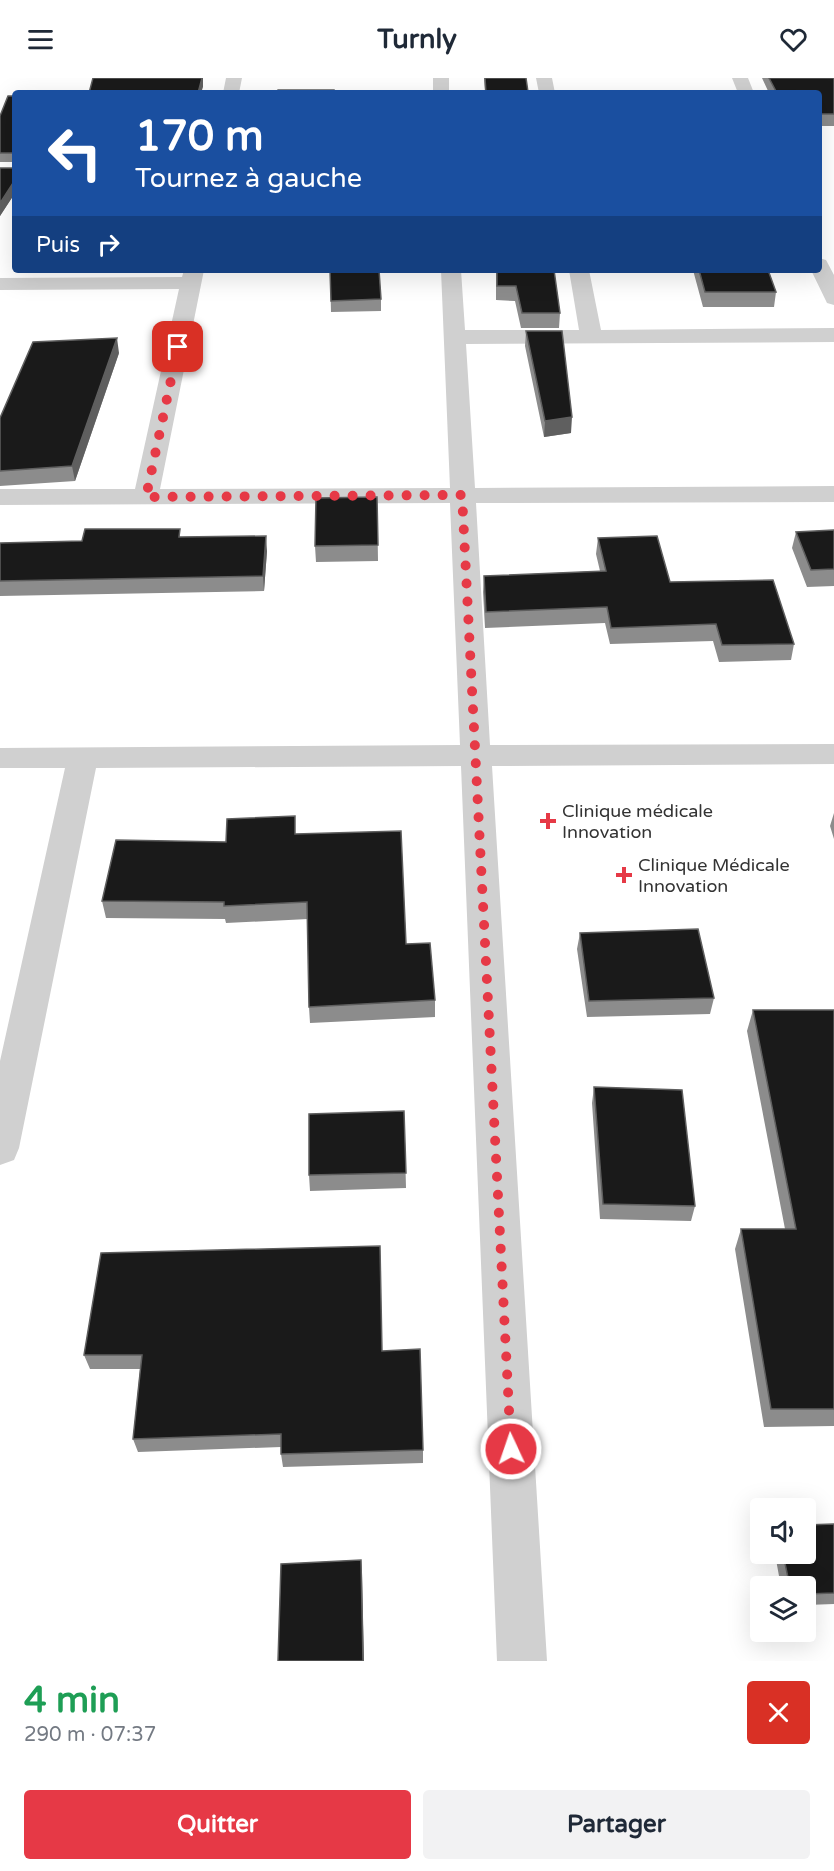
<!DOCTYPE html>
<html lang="fr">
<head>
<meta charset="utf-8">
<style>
	body { margin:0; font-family:"Varela Round",sans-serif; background:#f2f2f3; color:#1f2937; height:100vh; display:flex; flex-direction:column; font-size:22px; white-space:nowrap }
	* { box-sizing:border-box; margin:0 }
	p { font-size:20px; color:#747a83 }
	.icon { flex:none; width:33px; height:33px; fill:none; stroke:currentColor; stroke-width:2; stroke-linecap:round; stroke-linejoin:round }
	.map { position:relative; height:1583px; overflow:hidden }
	.sheet { display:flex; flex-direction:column; background:#fff; flex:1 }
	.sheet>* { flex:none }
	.guide { position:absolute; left:12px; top:12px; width:810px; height:183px; border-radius:6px; box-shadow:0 6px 24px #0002; background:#1a4fa0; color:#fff; overflow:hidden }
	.tools { position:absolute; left:750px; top:1420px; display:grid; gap:12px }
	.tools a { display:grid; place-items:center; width:66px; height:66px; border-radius:6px; background:#fff; box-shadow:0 6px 24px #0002; font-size:30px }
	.pin { position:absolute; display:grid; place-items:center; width:51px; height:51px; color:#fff; margin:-26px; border-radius:12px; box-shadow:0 3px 9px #0006 }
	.me { position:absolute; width:66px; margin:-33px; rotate:357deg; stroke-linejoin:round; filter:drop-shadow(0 0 4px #0008) }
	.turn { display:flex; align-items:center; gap:21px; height:126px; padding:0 24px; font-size:27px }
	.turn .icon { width:78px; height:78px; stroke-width:2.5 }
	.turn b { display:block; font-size:42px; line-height:51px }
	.then { display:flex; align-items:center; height:57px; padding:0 24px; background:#0003; gap:12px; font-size:22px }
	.round { display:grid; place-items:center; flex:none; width:63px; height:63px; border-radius:6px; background:#f2f2f3 }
	.head { display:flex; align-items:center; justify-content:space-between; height:102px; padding:0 24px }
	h1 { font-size:36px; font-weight:700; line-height:45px; color:#1e9e55 }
	.primary-button { display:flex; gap:12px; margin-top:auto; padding:12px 24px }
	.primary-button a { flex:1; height:69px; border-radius:6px; background:#e63946; color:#fff; font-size:24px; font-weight:700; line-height:69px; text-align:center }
	.primary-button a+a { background:#f2f2f3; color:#1f2937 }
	header { display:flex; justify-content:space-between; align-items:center; height:78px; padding:0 24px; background:#fff; font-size:27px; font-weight:700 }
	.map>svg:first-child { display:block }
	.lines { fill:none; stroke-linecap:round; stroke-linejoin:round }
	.street { fill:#d0d0d0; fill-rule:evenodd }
	.wall { fill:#8c8c8c }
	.shaded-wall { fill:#5f5f5f }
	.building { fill:#1a1a1a; stroke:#5f5f5f; stroke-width:1.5 }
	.route { stroke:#e63946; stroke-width:10; stroke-dasharray:0 18 }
	.poi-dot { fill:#e63946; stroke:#fff; stroke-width:2 }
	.labels { text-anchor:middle; stroke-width:6; stroke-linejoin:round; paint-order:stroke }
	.poi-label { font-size:18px; fill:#333; stroke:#fff; text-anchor:start }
</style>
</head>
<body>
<header><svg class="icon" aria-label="menu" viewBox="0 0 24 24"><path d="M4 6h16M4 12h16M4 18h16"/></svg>Turnly<svg class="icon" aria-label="heart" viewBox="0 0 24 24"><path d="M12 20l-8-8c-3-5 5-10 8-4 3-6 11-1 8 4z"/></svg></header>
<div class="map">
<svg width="834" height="1583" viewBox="0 0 834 1583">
	<rect width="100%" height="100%" fill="#fff"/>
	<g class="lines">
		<!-- street -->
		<path class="street" d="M226 0H242L239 15H223Z
			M433 0H449V15H433Z
			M536 0H552L555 15H539Z
			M732 0H748L754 15H738Z
			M819 180 826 182 834 197V227L827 225 811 192H819Z
			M184 192H204L160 411 450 410 441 192H461L465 252H579L569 192H589L601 252 834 250V264L466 266 475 410 834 408V424L476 425 490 667 834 666V686L492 688 547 1583H497L461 688 96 690 19 1070 14 1082 0 1087V983L65 690H0V670L460 667 450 425 0 427V411H135L179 211 0 212V200L182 199Z"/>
	</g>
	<!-- wall -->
	<path class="wall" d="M484 0H526L528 15H485Z
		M762 0H834V48H819V15H769Z
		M15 18V115L0 138V90H15V84H0V38Z
		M330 192 381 221V233L331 234Z
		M496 192H554L560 235 559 250H521L515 223 496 222Z
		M693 192H768L776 214 774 229H703Z
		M526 253 571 355 544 359 525 268Z
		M119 275 75 403 0 408V340Z
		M377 419 378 483 316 484 315 468Z
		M834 452V508L807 509 792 470 796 454Z
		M181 459 267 473 264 513 0 518V465L82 463Z
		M598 460 670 504 794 566 791 582 719 584 713 563 610 566 605 545 485 550 483 514 484 498 600 493 596 476Z
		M834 735V761L830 748Z
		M296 756 406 866 435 922V939L310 945 309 929 308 841 226 845 225 841 106 840 102 823 226 764Z
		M580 855 714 920 710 936 587 939 577 871Z
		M753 932H834V1348L764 1349 735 1171 741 1151H785L747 953Z
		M594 1009 695 1128 691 1143 600 1141 592 1025Z
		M404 1033 406 1110 310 1113 309 1097Z
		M382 1273 423 1372V1385L283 1389 281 1376V1369L138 1374 133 1361 140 1291H90L84 1277Z
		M834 1446V1526L806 1527V1509H781L775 1476H806Z"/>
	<!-- shaded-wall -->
	<path class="shaded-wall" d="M202 0H203V9L201 15H198Z
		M15 102V115L0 138V125Z
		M117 260 119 275 75 403 72 388Z
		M572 339 571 355 544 359 545 343Z
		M266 458 267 473 264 513 263 498Z
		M361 1482 362 1494 364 1583H363Z"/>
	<!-- building -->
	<path class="building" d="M93 0H202L198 15H89Z
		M485 0H526L528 14 486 15Z
		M769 0H834V36H819V15H777Z
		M278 12H334V15H277Z
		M8 18H15V102L0 125V90H15V75H0V38Z
		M330 192H379L381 221 331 223Z
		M497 192H554L560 235H522L516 208H497Z
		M699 192H768L776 214H705Z
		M526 253H562L572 339 545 343Z
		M117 260 72 388 0 393V340L33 264Z
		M377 419 378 467 315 468 316 420Z
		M85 451H180L179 459 266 458 263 498 0 503V465L82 463Z
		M834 452V491L811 492 796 454Z
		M657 458 670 504 773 502 794 566 722 567 716 546 611 550 607 529 486 534 484 498 606 493 598 460Z
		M295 738V756L401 753 406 866 430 865 435 922 309 929 307 824 224 828V824L102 823 116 762 226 764 227 741Z
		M698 851 714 920 589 923 580 855Z
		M753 932H834V1331H771L741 1151H796Z
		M594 1009 682 1012 695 1128 603 1126Z
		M404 1033 406 1095 309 1097V1036Z
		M380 1168 382 1273 420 1271 423 1372 281 1376V1356L133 1361 142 1277H84L101 1175Z
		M834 1446V1515L806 1516V1509H790L783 1476H806V1447Z
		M361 1482 363 1583H278L281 1486Z"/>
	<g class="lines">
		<!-- route -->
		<path class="route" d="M178 269 146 419 462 417 511 1371"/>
	</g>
	<!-- markers -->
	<g class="poi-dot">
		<path d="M545 734h6v6h6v6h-6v6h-6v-6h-6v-6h6z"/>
		<path d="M621 788h6v6h6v6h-6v6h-6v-6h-6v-6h6z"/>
	</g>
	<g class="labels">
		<!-- poi labels -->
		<g class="poi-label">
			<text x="562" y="739">Clinique médicale<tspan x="562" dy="21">Innovation</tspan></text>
			<text x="638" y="793">Clinique Médicale<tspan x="638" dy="21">Innovation</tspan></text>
		</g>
	</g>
</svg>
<div class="tools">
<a><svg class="icon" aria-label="sound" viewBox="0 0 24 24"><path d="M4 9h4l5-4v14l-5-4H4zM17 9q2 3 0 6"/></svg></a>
<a><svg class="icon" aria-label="layers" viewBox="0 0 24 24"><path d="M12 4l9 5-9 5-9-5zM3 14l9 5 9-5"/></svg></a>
</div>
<div class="pin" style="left:178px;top:269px;background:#d93025"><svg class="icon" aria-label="arrive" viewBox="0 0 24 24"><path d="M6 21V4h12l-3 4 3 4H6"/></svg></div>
<svg class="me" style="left:511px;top:1371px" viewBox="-20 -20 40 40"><circle r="17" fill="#e63946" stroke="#fff" stroke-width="3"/><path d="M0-11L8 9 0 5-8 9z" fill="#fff"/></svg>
<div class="guide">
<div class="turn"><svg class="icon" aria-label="left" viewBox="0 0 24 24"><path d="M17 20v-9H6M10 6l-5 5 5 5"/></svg><div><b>170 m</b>Tournez à gauche</div></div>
<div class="then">Puis<svg class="icon" aria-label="right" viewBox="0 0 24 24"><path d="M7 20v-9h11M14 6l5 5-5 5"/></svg></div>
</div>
</div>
<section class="sheet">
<div class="head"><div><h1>4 min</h1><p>290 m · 07:37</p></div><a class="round" style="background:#d93025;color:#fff"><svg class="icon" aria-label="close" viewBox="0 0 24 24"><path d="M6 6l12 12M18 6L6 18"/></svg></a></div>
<div class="primary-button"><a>Quitter</a><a>Partager</a></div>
</section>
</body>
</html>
